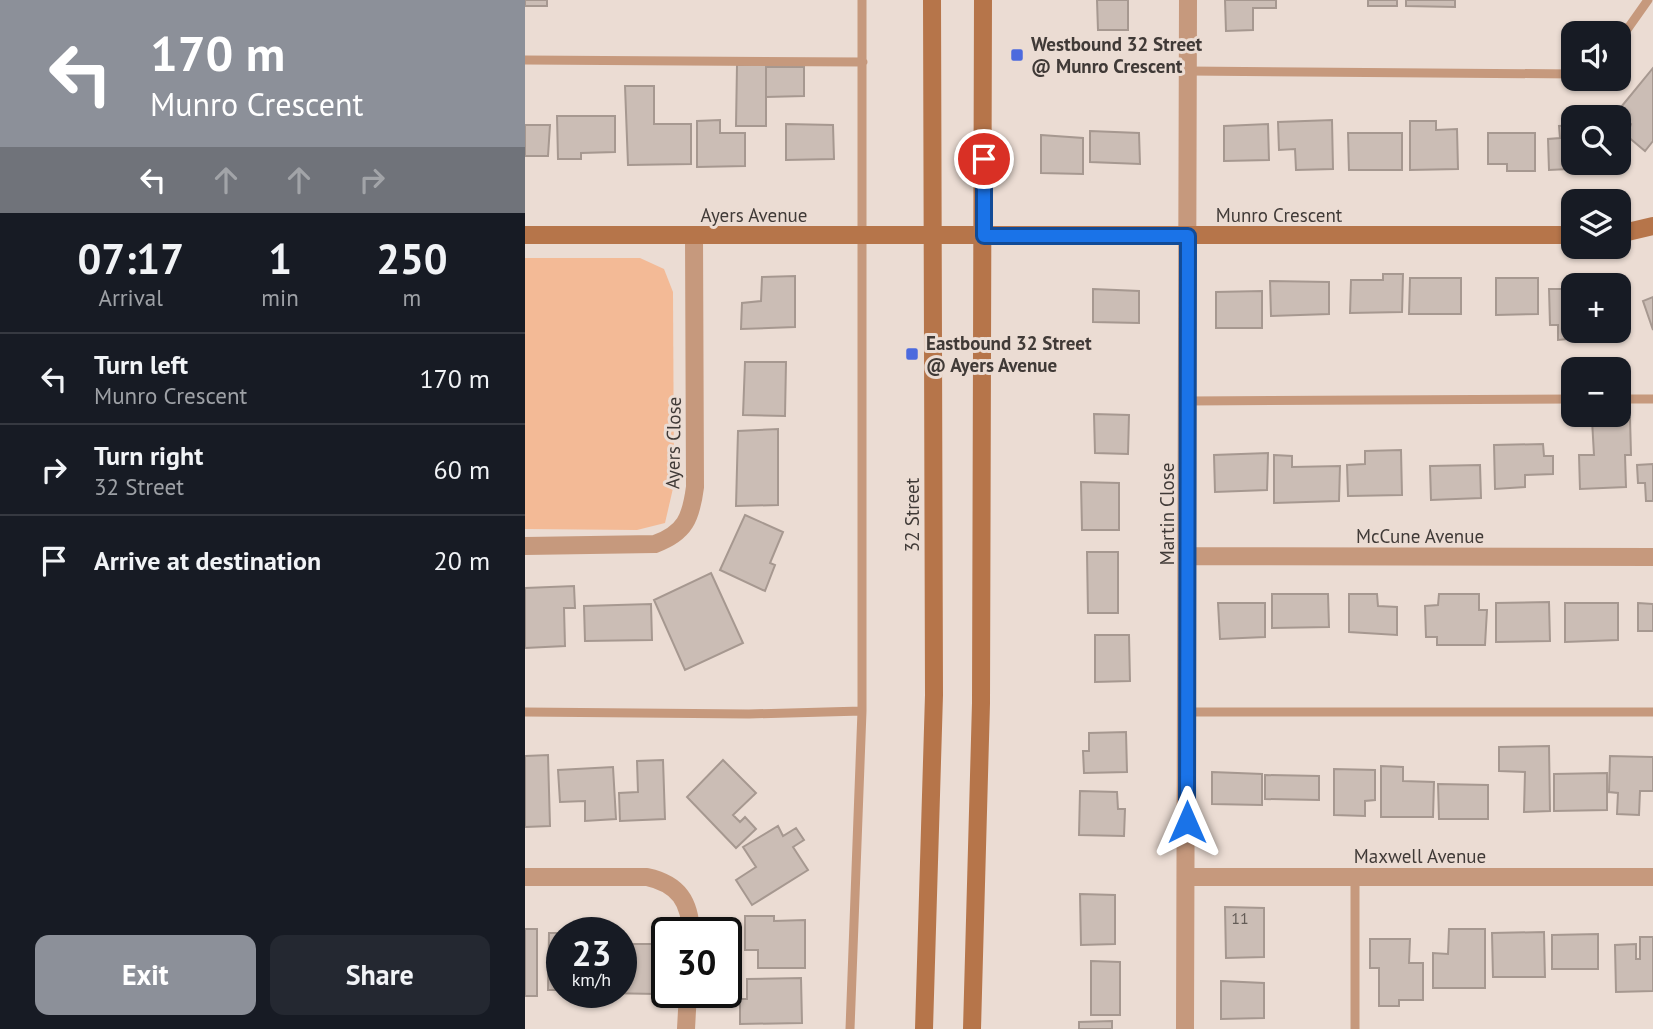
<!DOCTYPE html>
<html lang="en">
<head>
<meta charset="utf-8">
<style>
	body { margin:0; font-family:"PT Sans",sans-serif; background:#242831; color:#f1f3f6; height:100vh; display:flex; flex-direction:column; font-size:26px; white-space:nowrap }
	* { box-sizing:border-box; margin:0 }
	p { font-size:23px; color:#9ea1a6 }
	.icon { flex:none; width:38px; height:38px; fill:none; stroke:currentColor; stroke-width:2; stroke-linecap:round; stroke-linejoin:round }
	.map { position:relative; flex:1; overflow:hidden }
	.panel { display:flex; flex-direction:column; background:#171b24; width:525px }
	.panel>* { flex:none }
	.guide { background:#8c9099; color:#fff; overflow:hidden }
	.fabs { position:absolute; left:1036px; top:21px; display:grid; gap:14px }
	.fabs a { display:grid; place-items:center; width:70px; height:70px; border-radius:14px; background:#171b24; box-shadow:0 2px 5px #0004; font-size:35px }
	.speed { position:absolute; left:21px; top:917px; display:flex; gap:14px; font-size:35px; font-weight:700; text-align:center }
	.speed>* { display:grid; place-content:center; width:91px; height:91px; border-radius:50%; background:#171b24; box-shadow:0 2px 5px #0004; line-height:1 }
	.speed small { font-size:18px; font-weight:400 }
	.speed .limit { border:4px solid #111; border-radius:10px; background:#fff; color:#111 }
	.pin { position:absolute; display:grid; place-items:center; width:60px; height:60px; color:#fff; margin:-30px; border:4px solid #fff; border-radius:50%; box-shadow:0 2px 7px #0007 }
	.me { position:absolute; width:77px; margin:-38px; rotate:0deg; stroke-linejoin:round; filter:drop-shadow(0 0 5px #0008) }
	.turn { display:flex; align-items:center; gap:24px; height:147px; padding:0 35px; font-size:32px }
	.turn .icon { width:91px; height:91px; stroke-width:2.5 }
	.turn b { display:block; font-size:49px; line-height:60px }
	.lanes { display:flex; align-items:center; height:66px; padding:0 35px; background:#0003; justify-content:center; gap:35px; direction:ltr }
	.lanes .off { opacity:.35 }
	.eta { display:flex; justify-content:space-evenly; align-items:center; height:119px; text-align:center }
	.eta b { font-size:42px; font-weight:700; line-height:49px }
	.action { display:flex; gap:14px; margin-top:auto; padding:14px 35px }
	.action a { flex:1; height:80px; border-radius:14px; background:#8c9099; color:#fff; font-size:28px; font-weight:700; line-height:80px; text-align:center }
	.action a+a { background:#242831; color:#f1f3f6 }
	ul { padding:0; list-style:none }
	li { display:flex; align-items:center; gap:21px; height:91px; padding:0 35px; border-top:2px solid #363941 }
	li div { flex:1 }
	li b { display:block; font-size:26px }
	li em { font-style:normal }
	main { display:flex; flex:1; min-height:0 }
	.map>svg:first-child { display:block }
	.green { fill:#f3ba96 }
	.building { fill:#cbbdb5; stroke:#a69890; stroke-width:2 }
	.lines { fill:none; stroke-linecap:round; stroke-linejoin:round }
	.lane { stroke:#c6997d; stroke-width:9 }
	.street { stroke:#c6997d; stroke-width:18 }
	.secondary { stroke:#b6754a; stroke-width:18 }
	.route-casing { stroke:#114b97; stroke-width:18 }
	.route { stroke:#1a73e8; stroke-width:12 }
	.poi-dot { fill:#4c6ade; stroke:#ebdcd3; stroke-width:2.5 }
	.labels { text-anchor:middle; stroke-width:6; stroke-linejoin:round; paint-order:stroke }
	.number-label { font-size:16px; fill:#635b56 }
	.poi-label { font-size:19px; font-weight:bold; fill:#403a37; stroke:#ebdcd3; text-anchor:start }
	.street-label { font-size:19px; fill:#403a37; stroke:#ebdcd3 }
</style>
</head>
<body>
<main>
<section class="panel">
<div class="guide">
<div class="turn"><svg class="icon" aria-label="left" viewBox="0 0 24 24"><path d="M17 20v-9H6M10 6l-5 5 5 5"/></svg><div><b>170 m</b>Munro Crescent</div></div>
<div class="lanes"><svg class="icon" aria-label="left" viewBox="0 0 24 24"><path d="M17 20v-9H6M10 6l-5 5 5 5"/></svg><svg class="icon off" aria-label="ahead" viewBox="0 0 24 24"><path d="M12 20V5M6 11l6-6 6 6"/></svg><svg class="icon off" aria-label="ahead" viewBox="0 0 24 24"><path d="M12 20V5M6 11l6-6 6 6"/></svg><svg class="icon off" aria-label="right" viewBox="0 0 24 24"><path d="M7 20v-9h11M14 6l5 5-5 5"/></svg></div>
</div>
<div class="eta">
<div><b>07:17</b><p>Arrival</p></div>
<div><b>1</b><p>min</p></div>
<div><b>250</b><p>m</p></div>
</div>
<ul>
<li><svg class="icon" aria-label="left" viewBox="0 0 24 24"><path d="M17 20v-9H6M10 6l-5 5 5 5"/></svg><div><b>Turn left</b><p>Munro Crescent</p></div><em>170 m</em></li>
<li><svg class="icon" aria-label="right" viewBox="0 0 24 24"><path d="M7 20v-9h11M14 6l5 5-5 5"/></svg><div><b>Turn right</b><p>32 Street</p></div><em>60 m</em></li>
<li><svg class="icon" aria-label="arrive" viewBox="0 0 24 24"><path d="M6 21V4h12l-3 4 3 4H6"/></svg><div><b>Arrive at destination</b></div><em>20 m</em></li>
</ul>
<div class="action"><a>Exit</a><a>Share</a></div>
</section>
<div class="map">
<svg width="1128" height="1029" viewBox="0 0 1128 1029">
	<rect width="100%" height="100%" fill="#ebdcd3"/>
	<!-- green -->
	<path class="green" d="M0 258H115L139 269 148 292 149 484 140 523 112 530 0 529Z"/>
	<!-- building -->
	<path class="building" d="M0 0H22V6H0Z
		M572 0H603V30H573Z
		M700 0H751V8H728V30L701 31Z
		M843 0H872V6H843Z
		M881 0H930V7L881 6Z
		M241 64V126H211L212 65Z
		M241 67H279V96L241 97Z
		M1128 68V141L1120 151 1102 136 1106 124 1092 112Z
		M100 86H129V124H166V164L103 165Z
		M32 116H90V152L56 153V159H33Z
		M195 120V133H220V166L172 167V121Z
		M807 120 808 169 771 170 770 149 754 150 753 122Z
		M885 121H911V130L932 129 933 169 885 170Z
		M261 124 308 125 309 159 261 160Z
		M743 124 744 160 699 161V126Z
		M0 125H25L23 156H0Z
		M1048 125V163H1064L1065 168 1024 170 1023 139 1035 138 1034 126Z
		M565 131 614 133 615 164 565 162Z
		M823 133H877V170H824Z
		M963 133H1010V171H982V164H963Z
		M516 135 558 138V174L516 173Z
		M858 274H878L877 312 825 313 826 280H858Z
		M270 276V327L216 329 217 303 236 301 237 277Z
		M885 278H936V314H884Z
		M971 278H1013V314L971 315Z
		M745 281 804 282V314L746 316Z
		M568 289 614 291V323L568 322Z
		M1024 289H1048V331H1053V338L1033 340V325H1025Z
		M737 291V328H691V292Z
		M1128 297V330L1118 301Z
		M220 362H261L260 416 218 415Z
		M569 414 604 415 603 454 570 453Z
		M1105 418 1106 455H1100L1101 487 1055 489 1054 455H1069L1067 420Z
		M253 429V505L211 506 213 431Z
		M1018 444 1019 456H1028V474L1000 475V487L970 489 969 445Z
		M876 450 877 495 823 496 822 465 840 464V451Z
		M743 453 742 490 690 492 689 455Z
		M749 455 767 456V467L815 466 814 501 749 503Z
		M1128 464V501H1121L1120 483H1113L1112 465Z
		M955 465 956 498 906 500 905 466Z
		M556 482 594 483V530H557Z
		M220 515 258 532 245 563 250 565 240 591 195 570Z
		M562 552H593V613H563Z
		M186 573 218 643 160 670 129 600Z
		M49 586 50 608H39L40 646 0 648V588Z
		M747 594H803L804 627 747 628Z
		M824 594H852L853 606 872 607V635L824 632Z
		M914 594H954V610H962L960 645H912V637H901L900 606 913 605Z
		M1024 602 1025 641 971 642V603Z
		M693 603H740V637L695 639Z
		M1040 603H1093V640L1040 642Z
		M1113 603 1128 604V631H1113Z
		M126 604 127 640 60 641 59 606Z
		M570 635H604L605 681 570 682Z
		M601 732 602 772 559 773 558 751H564V733Z
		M1024 746 1025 811 999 812 1000 772 974 771V747Z
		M23 755 25 826 0 827V756Z
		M1085 756 1128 757V791H1115L1114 815 1092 814 1093 793 1084 792Z
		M138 760 140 819 95 821 94 793 113 792 112 761Z
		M198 760 231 793 208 815 215 822 220 817 231 829 211 848 162 797Z
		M856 766 878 767V781L909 782 908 817H856Z
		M88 767 91 819 60 821V801L35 802 33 770Z
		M809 769 850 770V800L840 801V816L809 815Z
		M687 772 737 774V805L687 804Z
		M1082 773V810L1029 811V774Z
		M740 775 794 776V800L740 799Z
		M913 784 963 785V819H914Z
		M555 791 592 792 593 809H600L599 836 554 835Z
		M253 826 258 836 271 828 279 840 268 847 283 870 227 905 211 880 231 867 218 847Z
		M555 894 590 895V944L556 945Z
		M700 907 739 908V957L701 958Z
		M220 916H249V921L280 920V968H233V950H220Z
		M0 929H12V996H0Z
		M924 929H960V988H908V953L923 954Z
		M1019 932 1020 977H968L967 933Z
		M24 933H37V990H23Z
		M96 934H100V944H133L132 994 78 993 96 992Z
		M1073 934V969H1027V935Z
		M1115 937H1128V991L1091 992 1090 945 1111 944V959H1115Z
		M845 939H885L884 963H898V1000H874V1006H854V968H845Z
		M566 961 595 962V1015H566Z
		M276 978 277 1023 215 1024V999H222V979Z
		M696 981 739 983V1018L696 1019Z
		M587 1021V1029H554V1022Z"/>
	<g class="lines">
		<!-- lane -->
		<path class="lane" d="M1094 41 1123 0
			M0 60 338 62
			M663 71 1048 74
			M1094 399H1128
			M663 401 1048 399
			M0 712 224 714 337 711
			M662 712H1128
			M830 877V1029
			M325 1029 337 711V0"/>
		<!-- street -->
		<path class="street" d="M0 546 130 544C160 533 166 518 170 487L169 236
			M663 556 1128 557
			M0 877H122C154 884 165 902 166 933
			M661 877H1128
			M161 1029 163 992
			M660 1029 663 0"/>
		<!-- secondary -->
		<path class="secondary" d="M1094 234 1128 226
			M0 235H1048
			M399 1029 409 695 407 0
			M447 1029 456 703 458 0"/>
	</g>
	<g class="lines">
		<defs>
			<path id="route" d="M459 159V236H663L662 822"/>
		</defs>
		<!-- route casing -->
		<use href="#route" class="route-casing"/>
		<!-- route -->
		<use href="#route" class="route"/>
	</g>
	<!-- markers -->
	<g class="poi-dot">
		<rect x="485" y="48" width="14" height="14" rx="3.5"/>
		<rect x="380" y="347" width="14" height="14" rx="3.5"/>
	</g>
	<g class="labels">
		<!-- number labels -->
		<g class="number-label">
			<text x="715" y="924">11</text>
		</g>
		<!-- poi labels -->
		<g class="poi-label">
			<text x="506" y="51">Westbound 32 Street<tspan x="506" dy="22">@ Munro Crescent</tspan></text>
			<text x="401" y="350">Eastbound 32 Street<tspan x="401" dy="22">@ Ayers Avenue</tspan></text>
		</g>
		<!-- street labels -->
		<g class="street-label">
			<text x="229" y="222">Ayers Avenue</text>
			<text x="754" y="222">Munro Crescent</text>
			<text transform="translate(148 443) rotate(-89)" y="7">Ayers Close</text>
			<text transform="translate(642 514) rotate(-90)" y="7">Martin Close</text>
			<text transform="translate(387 515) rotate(-90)" y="7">32 Street</text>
			<text x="895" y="543">McCune Avenue</text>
			<text x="895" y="863">Maxwell Avenue</text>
		</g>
	</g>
</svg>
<div class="fabs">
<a><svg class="icon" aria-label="sound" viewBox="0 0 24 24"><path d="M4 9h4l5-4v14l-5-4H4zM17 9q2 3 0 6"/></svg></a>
<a><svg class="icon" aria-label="search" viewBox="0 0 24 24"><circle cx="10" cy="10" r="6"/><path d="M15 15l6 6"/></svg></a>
<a><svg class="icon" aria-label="layers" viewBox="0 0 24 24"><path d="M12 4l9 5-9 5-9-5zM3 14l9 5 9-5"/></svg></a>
<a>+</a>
<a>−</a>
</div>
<div class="speed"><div>23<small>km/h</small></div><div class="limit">30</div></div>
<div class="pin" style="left:459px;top:159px;background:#d93025"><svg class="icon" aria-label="arrive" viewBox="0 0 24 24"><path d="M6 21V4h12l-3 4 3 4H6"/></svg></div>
<svg class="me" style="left:662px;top:822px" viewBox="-20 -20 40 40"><path d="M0-17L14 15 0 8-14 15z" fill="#1a73e8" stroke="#fff" stroke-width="4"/></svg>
</div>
</main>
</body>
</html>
